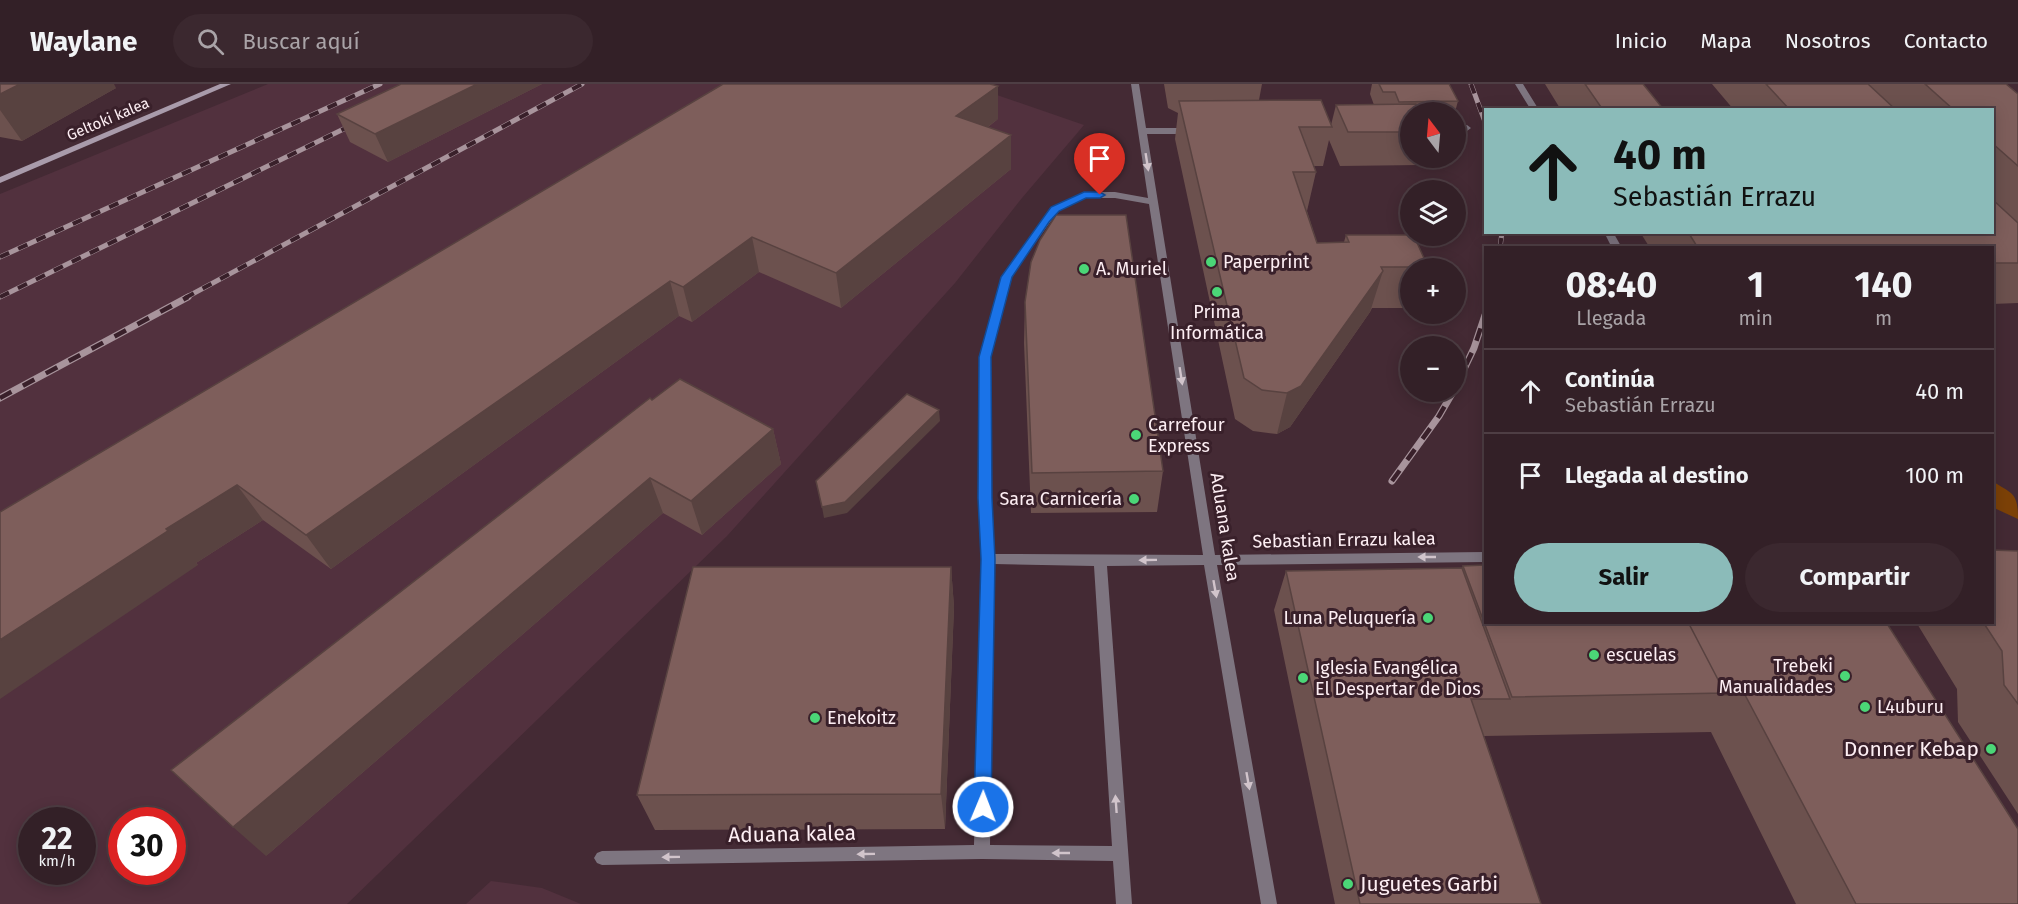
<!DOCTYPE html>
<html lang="es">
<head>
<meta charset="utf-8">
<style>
	body { margin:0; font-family:"Fira Sans",sans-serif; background:#3b282f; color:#f1f3f6; height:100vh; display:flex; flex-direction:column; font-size:22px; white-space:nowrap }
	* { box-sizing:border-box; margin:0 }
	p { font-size:20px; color:#a9a3a7 }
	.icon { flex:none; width:33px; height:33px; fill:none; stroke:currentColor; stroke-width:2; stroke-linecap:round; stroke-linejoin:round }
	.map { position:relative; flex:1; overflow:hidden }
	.side { position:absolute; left:1484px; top:162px; width:510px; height:378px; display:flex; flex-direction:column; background:#332027; border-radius:0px; box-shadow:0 3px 15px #0003,0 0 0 2px #4e3e44 }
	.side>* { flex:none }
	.hud { position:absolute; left:1484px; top:24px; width:510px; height:126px; border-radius:0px; box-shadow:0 3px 15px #0003,0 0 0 2px #4e3e44; background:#8bbbb9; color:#111; overflow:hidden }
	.needle { width:39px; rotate:344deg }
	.controls { position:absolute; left:1400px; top:18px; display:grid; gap:12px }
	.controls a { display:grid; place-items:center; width:66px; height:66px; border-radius:50%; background:#332027; box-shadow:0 3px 15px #0003,0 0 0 2px #4e3e44; font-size:30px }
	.speed { position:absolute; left:18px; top:723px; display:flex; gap:12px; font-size:30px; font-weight:700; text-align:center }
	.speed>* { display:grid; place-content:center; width:78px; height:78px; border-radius:50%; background:#332027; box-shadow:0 3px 15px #0003,0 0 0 2px #4e3e44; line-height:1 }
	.speed small { font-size:15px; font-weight:400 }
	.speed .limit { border:9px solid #d22; background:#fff; color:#111 }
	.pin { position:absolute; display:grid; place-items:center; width:51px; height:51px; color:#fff; margin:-62px -26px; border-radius:50% 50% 50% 0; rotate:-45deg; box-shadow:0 0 6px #0007 }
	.pin .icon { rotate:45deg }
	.me { position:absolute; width:66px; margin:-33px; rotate:1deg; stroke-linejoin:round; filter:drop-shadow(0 0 4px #0008) }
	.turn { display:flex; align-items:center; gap:21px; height:126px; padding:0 30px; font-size:27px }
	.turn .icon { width:78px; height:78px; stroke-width:2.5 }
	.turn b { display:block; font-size:42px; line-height:51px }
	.eta { display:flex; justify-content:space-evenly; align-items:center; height:102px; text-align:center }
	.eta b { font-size:36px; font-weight:700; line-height:42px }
	.action { display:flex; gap:12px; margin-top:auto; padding:12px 30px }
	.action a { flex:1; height:69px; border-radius:36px; background:#8bbbb9; color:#111; font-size:24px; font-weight:700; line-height:69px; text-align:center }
	.action a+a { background:#3b282f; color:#f1f3f6 }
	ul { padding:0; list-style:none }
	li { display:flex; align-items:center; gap:18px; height:84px; padding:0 30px; border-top:2px solid #4e3e44 }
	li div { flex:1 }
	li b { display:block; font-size:22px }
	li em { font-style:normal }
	header { display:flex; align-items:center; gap:36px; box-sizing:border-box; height:84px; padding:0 30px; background:#332027; border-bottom:2px solid #4e3e44 }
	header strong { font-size:28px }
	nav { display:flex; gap:33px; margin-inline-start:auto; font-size:21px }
	.search { width:420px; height:54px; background:#3b282f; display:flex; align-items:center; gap:15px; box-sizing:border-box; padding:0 21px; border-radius:33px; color:#a9a3a7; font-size:22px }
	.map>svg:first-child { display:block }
	.built { fill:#52313e; fill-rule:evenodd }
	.green { fill:#7c4107 }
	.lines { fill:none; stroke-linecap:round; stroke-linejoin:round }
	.street { fill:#7e7580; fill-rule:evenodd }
	.secondary { fill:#a99bab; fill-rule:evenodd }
	.rail-far1-casing { stroke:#a8949c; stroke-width:5 }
	.rail-casing { stroke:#a8949c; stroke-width:7 }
	.rail-far1 { stroke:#39202a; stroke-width:4; stroke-dasharray:10; stroke-linecap:butt }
	.rail { stroke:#39202a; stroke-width:4.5; stroke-dasharray:13; stroke-linecap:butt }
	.wall { fill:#6c514e }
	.shaded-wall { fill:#584240 }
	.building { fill:#7e5e5b; stroke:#584240; stroke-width:1.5 }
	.oneway { fill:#d1c4cb }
	.route { fill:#1a73e8; stroke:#114b97; stroke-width:1.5 }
	.poi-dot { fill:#4bd677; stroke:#39202a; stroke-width:2 }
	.labels { text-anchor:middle; stroke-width:6; stroke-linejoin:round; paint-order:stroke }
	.far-street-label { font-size:15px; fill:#fdeef3; stroke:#39202a }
	.poi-label { font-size:18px; fill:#fdeef3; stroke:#39202a; text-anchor:start }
	.street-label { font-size:18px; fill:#fdeef3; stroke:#39202a }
	.near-poi-label { font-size:21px; fill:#fdeef3; stroke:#39202a; text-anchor:end }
	.near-street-label { font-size:21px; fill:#fdeef3; stroke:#39202a }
</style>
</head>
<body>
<header>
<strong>Waylane</strong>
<div class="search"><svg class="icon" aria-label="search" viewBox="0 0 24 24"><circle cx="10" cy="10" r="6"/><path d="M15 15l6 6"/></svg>Buscar aquí</div>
<nav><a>Inicio</a><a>Mapa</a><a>Nosotros</a><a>Contacto</a></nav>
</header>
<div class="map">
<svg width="2018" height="820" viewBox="0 0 2018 820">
	<rect width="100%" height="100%" fill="#442a34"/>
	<!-- built -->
	<path class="built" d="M268 0H965L1084 41 1022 114 955 199 727 452 347 820H0V110ZM32 736H82V788H32ZM122 736H172V788H122Z
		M491 797 542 804 581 820H466Z"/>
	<!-- green -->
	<path class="green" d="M1992 397C2013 410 2018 409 2018 435L1992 423Z"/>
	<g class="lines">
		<!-- street -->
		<path class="street" d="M1131 0H1139L1146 44H1192L1196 47 1192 50H1147L1215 471 1485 468V478L1217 481 1277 820H1261L1204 481 1107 482 1132 820H1116L1113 777 982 775 602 781 597 779 594 774 597 769 602 767 974 761 982 475 979 414 980 273 1001 193 1052 123 1084 108H1115L1148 114ZM1086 114H1115L1149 120 1203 471 994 470 991 414 990 273 1011 193 1058 127ZM994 480 1094 482 1112 762 990 761Z
			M1515 0H1523L1539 26H1531Z
			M1455 41H1467L1471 44 1467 47H1455Z
			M1604 148H1613L1622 164H1612Z"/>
		<!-- secondary -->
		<path class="secondary" d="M220 0H231L0 99V93Z"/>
		<defs>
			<path id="rail-far1" d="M1471 0 1485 38
				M1500 164 1502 148
				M0 173 380 0
				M0 213 358 38
				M185 214 582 0"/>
			<path id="rail" d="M1455 304 1474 264 1485 231
				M0 314 188 213
				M1392 397 1439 332 1453 308"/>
		</defs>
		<!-- rail-far1 casing -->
		<use href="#rail-far1" class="rail-far1-casing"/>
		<!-- rail casing -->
		<use href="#rail" class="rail-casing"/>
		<!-- rail-far1 -->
		<use href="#rail-far1" class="rail-far1"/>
		<!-- rail -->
		<use href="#rail" class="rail"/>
	</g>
	<!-- wall -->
	<path class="wall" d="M0 0 116 4 22 57 0 53Z
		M401 0H542L388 78 350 58 337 30Z
		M1164 0H1262L1259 16 1331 41 1336 21H1374L1370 10 1372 0H1449L1458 17 1455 28H1410V74H1421L1419 81 1340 82 1329 56 1323 82H1313L1316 88 1307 127 1317 159 1344 158 1346 151 1428 183V184H1410V224H1372L1370 228 1290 343 1277 350 1253 347 1235 335 1175 55 1178 29 1168 24Z
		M1545 0H1643L1664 26H1561Z
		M1712 0H2006L2018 10V179L1992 164H1650L1640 148H1992V26H1734Z
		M998 35 988 43 1011 51V85L841 224 759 188 692 238 679 232 331 485 263 436 196 479 198 481 0 428Z
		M1992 179H2018V219L1992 220Z
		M1025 218 1163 387 1157 428 1031 429 1024 259Z
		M652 316 773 345 781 380 702 451 663 429 266 772Z
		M2018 467V730L1958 638 1957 605 1916 538H1992Z
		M1463 482 1886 538 2018 820H1796L1711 648 1484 652 1541 820H1335L1274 526 1286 487 1462 484Z
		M951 483 954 523 945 745 655 746 637 711Z"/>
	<!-- shaded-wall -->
	<path class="shaded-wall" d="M20 0H114L116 4 22 57 0 26V10Z
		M477 0H542L388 78 375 50Z
		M998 2V35L957 66 956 32Z
		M1011 51V85L841 224 836 189Z
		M752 153 759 188 692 238 683 203Z
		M1383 187 1370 228 1290 343 1277 350 1287 309Z
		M670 197 679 232 331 485 306 451Z
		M939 326 940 337 847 429 824 434 822 423Z
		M773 345 781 380 702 451 691 417Z
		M650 394 663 429 266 772 233 743Z
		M237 401 263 436 196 479 198 481 0 615V556L166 445Z
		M951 483 954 523 945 745 941 710Z"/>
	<!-- building -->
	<path class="building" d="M0 0H20L0 10Z
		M401 0H477L375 50 337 30Z
		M723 0H990L998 2 956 32 1011 51 836 189 752 153 683 203 670 197 306 451 237 401 166 445 168 447 0 556V428Z
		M1379 0H1449L1458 17 1399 18 1395 8H1383Z
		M1585 0H1643L1664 26H1603Z
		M1766 0H1868L1896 26H1790Z
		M1925 0H2006L2018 10V82L1992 59V26H1954Z
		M1321 16 1332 43H1299L1316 88H1293L1317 159 1349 158 1346 151H1410V152H1414L1428 183H1381L1383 187 1301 302 1287 309 1262 306 1244 294 1179 17Z
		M1416 20 1420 28H1410V48H1348L1336 21Z
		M1992 115 2018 139V179H1992V164H1698L1688 148H1992Z
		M1056 131H1126L1163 387 1032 389 1025 218 1031 178 1040 156Z
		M680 295 773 345 691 417 650 394 233 743 171 686 650 314 652 316Z
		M907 310 939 326 845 418 822 423 816 397Z
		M1992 466 2018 467V620L2004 601 2002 567 1983 538H1992Z
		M1485 481V538H1688L1725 609 1512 613 1463 482Z
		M693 483H951L941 710 637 711Z
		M1462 484 1510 615H1471L1541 820H1360L1286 487Z
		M1688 538H1886L2018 745V820H1856L1745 611H1723L1725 609Z"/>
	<!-- one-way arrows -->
	<defs><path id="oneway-solid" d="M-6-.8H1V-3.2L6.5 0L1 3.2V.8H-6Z" transform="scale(1.5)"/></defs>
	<g class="oneway">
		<use href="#oneway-solid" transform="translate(1147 78) rotate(81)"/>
		<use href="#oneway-solid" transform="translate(1181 292) rotate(81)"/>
		<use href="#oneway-solid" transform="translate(1427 473) rotate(180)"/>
		<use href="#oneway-solid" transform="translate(1148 476) rotate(179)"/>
		<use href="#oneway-solid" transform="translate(1215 505) rotate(80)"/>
		<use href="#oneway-solid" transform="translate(1248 697) rotate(80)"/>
		<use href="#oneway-solid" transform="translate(1116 720) rotate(-94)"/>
		<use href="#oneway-solid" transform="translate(1061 769) rotate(-180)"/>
		<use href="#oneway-solid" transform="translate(866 770) rotate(179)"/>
		<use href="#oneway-solid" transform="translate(671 773) rotate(179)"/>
	</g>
	<!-- route -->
	<path class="route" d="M1084 108H1100L1105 111 1100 114H1086L1059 127 1049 138 1012 193 991 273 992 414 995 475 991 723 989 729 983 731 977 729 974 723 981 475 978 414 979 273 1001 193 1051 123Z"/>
	<!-- markers -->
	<g class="poi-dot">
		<circle cx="1211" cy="178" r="6"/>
		<circle cx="1084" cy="185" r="6"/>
		<circle cx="1217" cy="208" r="6"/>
		<circle cx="1136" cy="351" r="6"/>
		<circle cx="1134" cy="415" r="6"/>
		<circle cx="1428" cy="534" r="6"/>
		<circle cx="1594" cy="571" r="6"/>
		<circle cx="1845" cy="592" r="6"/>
		<circle cx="1303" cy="594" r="6"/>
		<circle cx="1865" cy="623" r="6"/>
		<circle cx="815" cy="634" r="6"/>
		<circle cx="1991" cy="665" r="6"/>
		<circle cx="1348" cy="800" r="6"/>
	</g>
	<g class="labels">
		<!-- far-street labels -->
		<g class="far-street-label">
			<text transform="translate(108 35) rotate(-23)" y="5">Geltoki kalea</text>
		</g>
		<!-- poi labels -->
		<g class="poi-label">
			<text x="1223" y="184">Paperprint</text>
			<text x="1096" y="191">A. Muriel</text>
			<text x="1217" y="234" text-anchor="middle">Prima<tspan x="1217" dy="21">Informática</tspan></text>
			<text x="1148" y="347">Carrefour<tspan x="1148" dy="21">Express</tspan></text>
			<text x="1122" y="421" text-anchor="end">Sara Carnicería</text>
			<text x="1416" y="540" text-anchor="end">Luna Peluquería</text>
			<text x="1606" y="577">escuelas</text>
			<text x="1833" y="588" text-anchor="end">Trebeki<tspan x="1833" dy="21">Manualidades</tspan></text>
			<text x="1315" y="590">Iglesia Evangélica<tspan x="1315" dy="21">El Despertar de Dios</tspan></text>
			<text x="1877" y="629">L4uburu</text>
			<text x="827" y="640">Enekoitz</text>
		</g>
		<!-- street labels -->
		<g class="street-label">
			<text transform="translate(1225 443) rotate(81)" y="6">Aduana kalea</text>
			<text transform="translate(1344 456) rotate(-1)" y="6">Sebastian Errazu kalea</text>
		</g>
		<!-- near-poi labels -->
		<g class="near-poi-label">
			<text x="1979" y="672">Donner Kebap</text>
			<text x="1360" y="807" text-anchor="start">Juguetes Garbi</text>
		</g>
		<!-- near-street labels -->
		<g class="near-street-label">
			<text transform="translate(792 750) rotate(-1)" y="7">Aduana kalea</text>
		</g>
	</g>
</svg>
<div class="controls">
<a><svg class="needle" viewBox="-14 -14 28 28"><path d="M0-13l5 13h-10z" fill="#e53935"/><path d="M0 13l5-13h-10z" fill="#a9a3a7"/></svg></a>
<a><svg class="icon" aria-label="layers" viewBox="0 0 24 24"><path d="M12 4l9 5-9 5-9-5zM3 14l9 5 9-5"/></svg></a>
<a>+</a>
<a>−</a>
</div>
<div class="speed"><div>22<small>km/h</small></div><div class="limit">30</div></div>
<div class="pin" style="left:1100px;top:111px;background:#d93025"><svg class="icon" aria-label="arrive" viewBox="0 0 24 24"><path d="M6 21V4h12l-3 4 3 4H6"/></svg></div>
<svg class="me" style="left:983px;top:723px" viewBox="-20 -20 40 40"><circle r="17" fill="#1a73e8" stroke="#fff" stroke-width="3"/><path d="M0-11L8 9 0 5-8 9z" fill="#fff"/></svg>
<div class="hud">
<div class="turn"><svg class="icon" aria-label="ahead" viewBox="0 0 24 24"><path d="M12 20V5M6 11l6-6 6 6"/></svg><div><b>40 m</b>Sebastián Errazu</div></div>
</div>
<section class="side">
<div class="eta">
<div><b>08:40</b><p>Llegada</p></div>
<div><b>1</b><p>min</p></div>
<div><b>140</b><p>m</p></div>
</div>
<ul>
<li><svg class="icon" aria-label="ahead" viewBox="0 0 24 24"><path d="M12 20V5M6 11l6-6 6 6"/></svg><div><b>Continúa</b><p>Sebastián Errazu</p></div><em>40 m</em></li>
<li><svg class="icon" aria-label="arrive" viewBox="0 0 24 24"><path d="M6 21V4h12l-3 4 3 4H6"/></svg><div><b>Llegada al destino</b></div><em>100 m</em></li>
</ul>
<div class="action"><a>Salir</a><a>Compartir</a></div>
</section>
</div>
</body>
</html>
